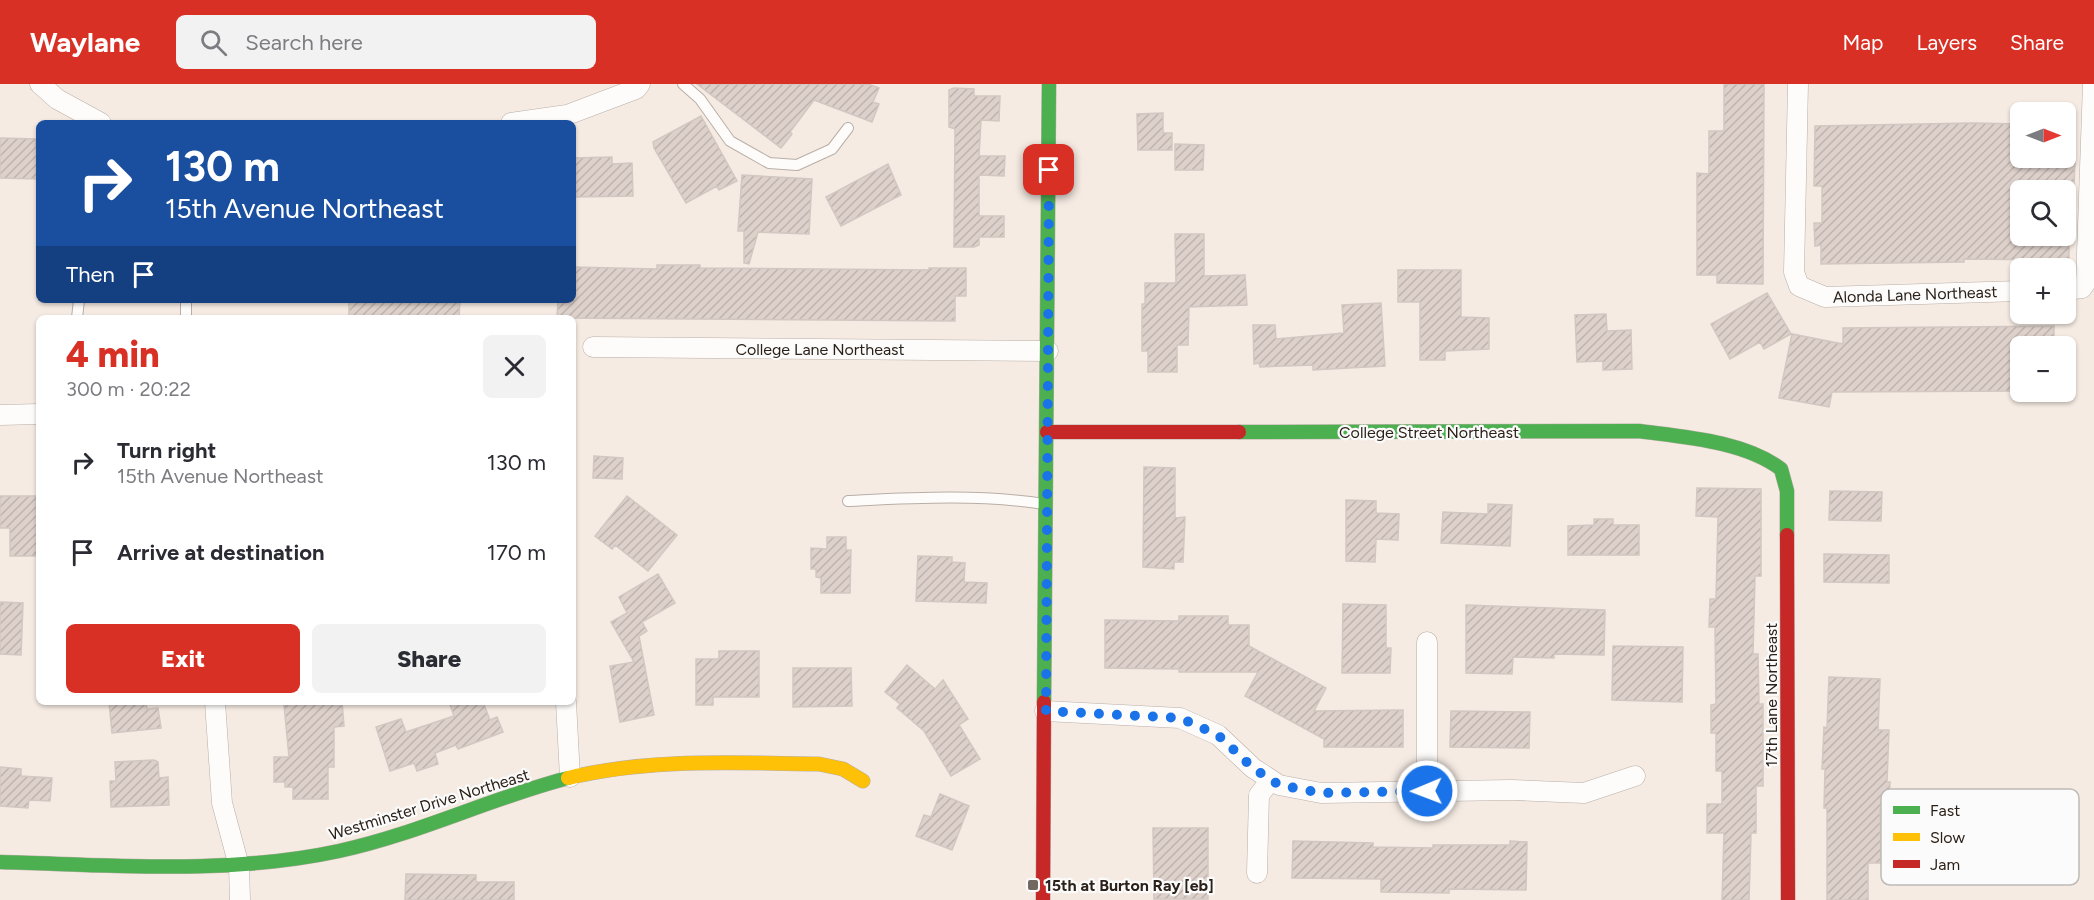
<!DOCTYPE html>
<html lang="en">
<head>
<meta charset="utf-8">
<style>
	body { margin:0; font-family:Figtree,sans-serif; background:#f2f2f3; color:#2b2b33; height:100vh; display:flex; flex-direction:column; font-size:22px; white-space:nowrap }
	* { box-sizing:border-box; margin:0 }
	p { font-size:20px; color:#7c7c81 }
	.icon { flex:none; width:33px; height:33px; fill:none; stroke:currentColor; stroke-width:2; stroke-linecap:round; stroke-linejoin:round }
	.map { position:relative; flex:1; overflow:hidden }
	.drawer { position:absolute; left:36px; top:231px; width:540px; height:390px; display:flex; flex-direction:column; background:#fff; border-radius:9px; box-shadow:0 2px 4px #0004 }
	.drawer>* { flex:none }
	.top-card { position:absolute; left:36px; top:36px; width:540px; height:183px; border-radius:9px; box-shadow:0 2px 4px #0004; background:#1a4fa0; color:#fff; overflow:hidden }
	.needle { width:39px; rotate:90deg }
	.tools { position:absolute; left:2010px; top:18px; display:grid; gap:12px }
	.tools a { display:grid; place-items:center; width:66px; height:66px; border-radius:9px; background:#fff; box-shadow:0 2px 4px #0004; font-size:30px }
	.pin { position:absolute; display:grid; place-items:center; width:51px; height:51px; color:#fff; margin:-26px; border-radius:12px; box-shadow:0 3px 9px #0006 }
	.me { position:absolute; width:66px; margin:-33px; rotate:269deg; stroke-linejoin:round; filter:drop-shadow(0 0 4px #0008) }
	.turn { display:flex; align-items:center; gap:21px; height:126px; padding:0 30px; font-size:27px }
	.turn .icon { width:78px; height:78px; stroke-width:2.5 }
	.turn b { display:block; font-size:42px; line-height:51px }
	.then { display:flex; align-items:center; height:57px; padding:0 30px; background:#0003; gap:12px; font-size:22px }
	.round { display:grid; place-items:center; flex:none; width:63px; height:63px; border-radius:9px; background:#f2f2f3 }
	.summary { display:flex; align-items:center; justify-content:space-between; height:102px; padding:0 30px }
	h1 { font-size:36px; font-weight:800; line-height:45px; color:#d93025 }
	.cta { display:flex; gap:12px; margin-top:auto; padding:12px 30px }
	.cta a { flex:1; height:69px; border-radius:9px; background:#d93025; color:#fff; font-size:24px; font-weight:800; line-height:69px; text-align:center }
	.cta a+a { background:#f2f2f3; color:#2b2b33 }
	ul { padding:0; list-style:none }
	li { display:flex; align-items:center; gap:18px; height:90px; padding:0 30px }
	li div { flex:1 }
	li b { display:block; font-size:22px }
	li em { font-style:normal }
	header { display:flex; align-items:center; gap:36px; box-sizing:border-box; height:84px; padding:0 30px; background:#d93025; color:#fff }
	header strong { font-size:28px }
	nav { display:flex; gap:33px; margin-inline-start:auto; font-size:21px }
	.search { width:420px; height:54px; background:#f2f2f3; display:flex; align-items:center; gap:15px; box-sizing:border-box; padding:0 21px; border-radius:9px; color:#7c7c81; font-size:22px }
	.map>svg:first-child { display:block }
	.building { fill:url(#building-hatch); stroke:#d2c7c2; stroke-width:1.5 }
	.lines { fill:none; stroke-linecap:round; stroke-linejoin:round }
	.lane-casing { stroke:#b8aea6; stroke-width:12 }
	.street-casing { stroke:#b8aea6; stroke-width:21 }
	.fast-casing { stroke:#b8aea6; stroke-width:15 }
	.slow-casing { stroke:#b8aea6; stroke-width:15 }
	.jam-casing { stroke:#b8aea6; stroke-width:15 }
	.lane { stroke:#fefcfb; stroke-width:10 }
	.street { stroke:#fefcfb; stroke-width:20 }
	.fast { stroke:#4caf50; stroke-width:14 }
	.slow { stroke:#ffc107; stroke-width:14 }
	.jam { stroke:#c62828; stroke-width:14 }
	.route { stroke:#1a73e8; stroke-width:10; stroke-dasharray:0 18 }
	.poi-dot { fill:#72685f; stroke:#fbfbfb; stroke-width:2 }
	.labels { text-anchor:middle; stroke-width:4.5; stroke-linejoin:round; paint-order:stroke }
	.street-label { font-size:16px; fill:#2c2118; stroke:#fbfbfb }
	.poi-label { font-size:16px; font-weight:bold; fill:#2c2118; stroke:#fbfbfb; text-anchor:start }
	.key { fill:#fbfbfb; stroke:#bdbab7; stroke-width:1.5 }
	.key-label { font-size:16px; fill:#2c2118 }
</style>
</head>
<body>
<header>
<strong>Waylane</strong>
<div class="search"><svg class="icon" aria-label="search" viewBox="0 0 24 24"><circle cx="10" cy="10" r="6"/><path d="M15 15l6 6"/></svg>Search here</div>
<nav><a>Map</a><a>Layers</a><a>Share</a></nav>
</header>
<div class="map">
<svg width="2094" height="816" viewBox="0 0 2094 816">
	<defs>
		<pattern id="building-hatch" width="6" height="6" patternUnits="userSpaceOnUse" patternTransform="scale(1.5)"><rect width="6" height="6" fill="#ded1cb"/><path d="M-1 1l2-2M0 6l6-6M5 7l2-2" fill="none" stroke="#bfb3ae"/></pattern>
	</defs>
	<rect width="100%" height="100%" fill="#f5ebe3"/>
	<!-- building -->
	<path class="building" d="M697 0H868L879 4 873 18 879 20 872 38 814 16 790 48 792 50 781 64Z
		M1724 0H1764L1763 200 1717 199V191H1697V89L1709 90V47H1724Z
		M954 4 974 5V12H1000L999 37 981 36 979 72H1005L1004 92 979 91V132H1004V153H979V161L974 163H954L955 45 949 43V6Z
		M1163 29V49H1172V66H1138L1137 30Z
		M701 32 737 97 719 106 717 102 686 119 654 64 653 58Z
		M1973 39 2019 40 2018 74H2075L2074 104H2018L2017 152H2069V176L1964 175V178L1821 180V161L1815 162 1814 139H1822V102H1814L1815 42Z
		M0 54 36 55V62H39V95L0 94Z
		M1175 60 1204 61 1203 86H1175Z
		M612 73V80L632 79 633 112 573 113V74Z
		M888 80 901 111 841 142 826 113Z
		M742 91 812 95 809 150 758 148 749 180 744 179V147H738Z
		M1175 150H1204V192L1245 191 1247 221 1189 223 1188 261H1177V288H1148V267H1142V220H1145V199H1176Z
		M657 181H700V184L929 186V184H966V212H955V237L557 234 558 216H573V183L657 185Z
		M1398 186H1461V233L1489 234V265L1445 267V276H1420V218H1398Z
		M1767 209 1791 250 1764 265 1760 258 1730 275 1711 240Z
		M349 216H460L459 234H349Z
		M1381 219 1385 282 1313 286V281L1260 283 1259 279 1254 280 1253 241H1275L1276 255 1344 249 1342 221Z
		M1606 230 1607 247 1631 246 1632 285 1603 286V277L1577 278 1575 231Z
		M2054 242V262H2020L2019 307 1832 308 1829 323 1779 314 1792 250 1843 260V244Z
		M594 372 623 374 622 395 593 394Z
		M1144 383 1175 384V434L1185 433 1183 478H1174V485L1143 483Z
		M1697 404 1761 405V492H1755L1753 570H1758L1759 620H1763V702H1756V749H1751L1749 816H1722L1724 749H1707V720H1722V687H1716V649H1711V621L1716 620 1715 543H1709L1710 515H1716L1718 433 1696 432Z
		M1830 407 1882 408 1881 437 1829 436Z
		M0 412H39V472H10V444H0Z
		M627 412 677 451 648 487 615 461 612 465 595 452Z
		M1346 416 1376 417V429L1399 430 1398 456 1376 455 1375 478 1346 477Z
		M1488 420 1512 421 1510 462 1441 459 1443 428 1488 430Z
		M1594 435H1613V441H1639V471H1568V442L1594 441Z
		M827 453H846V466H851L850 509H821V494L816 493V485H811V464L827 465Z
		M1824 470 1889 471V499L1824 498Z
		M918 472 952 473V478L965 479 964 498 987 499 986 519 916 517Z
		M658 490 675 519 642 538 647 547 639 552 654 631 620 638 610 582 634 578 611 538 627 529 619 513Z
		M0 518 23 519 21 571 0 570Z
		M1343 520 1386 521V564H1391L1390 589H1342Z
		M1466 521 1605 526 1604 571 1554 570V574L1513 573 1512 590 1466 589Z
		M1179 532H1228V541H1249V562L1326 604 1314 627 1403 626V663H1324V655L1245 612 1258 588H1179V585L1105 584V536L1179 537Z
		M1613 562 1683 563 1682 618 1612 616Z
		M719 567H759V613H713V621H696V575H719Z
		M907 581 935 605 943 596 968 635 959 641 980 675 951 692 924 647 897 624 900 620 885 608Z
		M793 584H851L852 622 793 623Z
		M1829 593 1880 595 1878 646H1889L1887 698H1890L1889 725H1880L1881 779H1868V816H1827V724H1824L1825 685H1822L1824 643 1827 644Z
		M109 618H146L147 625 158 624 161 644 112 649Z
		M291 618H342L344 642 334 643V683H328V715H293V703H285V698H274V673H289L284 621 291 620Z
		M449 618H483L490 636 497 633 503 648 458 665 456 661 435 669 438 680 417 687 414 679 390 687 376 643 401 635 406 648 454 632Z
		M1451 627 1530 628 1529 664 1450 663Z
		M154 676 158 678 159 694 168 693 169 721 111 723 110 697H116L115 678Z
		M0 683 21 685V692L52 694 50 717 29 716 28 724 0 722Z
		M940 710 969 722 952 766 916 752 924 731 931 733Z
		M1153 744H1208V815H1154Z
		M1293 757 1373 759V763L1433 764V761H1510V757L1527 758 1526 806 1449 805V809L1381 808V795L1292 794Z
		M406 790 476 791V798H514V816H405Z"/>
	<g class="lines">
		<defs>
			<path id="lane" d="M683 0 700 15 730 57 769 79 797 81 832 65 848 44
				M186 216V234
				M77 234 79 216
				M848 417C912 414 979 410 1044 420"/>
			<path id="street" d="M40 0 57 15 101 39
				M1798 0 1794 188 1799 202 1825 213 2020 207
				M511 39 567 31 636 5 640 0
				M2066 206 2082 204 2086 198 2093 0
				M593 263 1048 267
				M0 331 39 330
				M215 618 222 719 239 782 240 816
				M566 618 570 693
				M1045 627 1180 634 1218 651 1253 684 1279 701 1321 709 1511 706 1584 709 1635 692
				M1427 707V558
				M1257 789 1259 711 1271 696"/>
			<path id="fast" d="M1239 348 1639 347C1684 353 1744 357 1781 385L1787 407V451
				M1044 618 1049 0
				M0 778C113 781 228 791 339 767 418 750 491 714 568 694"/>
			<path id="slow" d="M568 694C650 674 735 679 819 680L843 685 863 697"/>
			<path id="jam" d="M1047 348H1239
				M1787 451 1788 816
				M1043 816 1044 618"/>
		</defs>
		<!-- lane casing -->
		<use href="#lane" class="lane-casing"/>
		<!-- street casing -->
		<use href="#street" class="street-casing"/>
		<!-- fast casing -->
		<use href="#fast" class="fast-casing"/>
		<!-- slow casing -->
		<use href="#slow" class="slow-casing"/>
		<!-- jam casing -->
		<use href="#jam" class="jam-casing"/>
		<!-- lane -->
		<use href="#lane" class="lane"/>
		<!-- street -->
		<use href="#street" class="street"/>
		<!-- fast -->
		<use href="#fast" class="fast"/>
		<!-- slow -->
		<use href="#slow" class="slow"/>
		<!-- jam -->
		<use href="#jam" class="jam"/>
	</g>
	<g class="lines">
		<!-- route -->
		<path class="route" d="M1049 86 1046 627 1180 634 1218 651 1253 684 1279 701 1321 709 1427 707"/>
	</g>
	<!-- markers -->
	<rect class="poi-dot" x="1027" y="795" width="12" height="12" rx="3"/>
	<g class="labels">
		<!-- street labels -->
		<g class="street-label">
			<text transform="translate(1915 210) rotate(-2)" y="6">Alonda Lane Northeast</text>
			<text x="820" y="271">College Lane Northeast</text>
			<text x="1429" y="354">College Street Northeast</text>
			<text transform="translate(1771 611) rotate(-90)" y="6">17th Lane Northeast</text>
			<text transform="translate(429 720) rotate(-17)" y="6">Westminster Drive Northeast</text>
		</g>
		<!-- poi labels -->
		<g class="poi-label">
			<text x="1045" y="807">15th at Burton Ray [eb]</text>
		</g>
	</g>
	<!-- legend -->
	<rect x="1881" y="705" width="198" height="96" rx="9" class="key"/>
	<rect x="1893" y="722" width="27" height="8" fill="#4caf50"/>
	<rect x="1893" y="749" width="27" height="8" fill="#ffc107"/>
	<rect x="1893" y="776" width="27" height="8" fill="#c62828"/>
	<g class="key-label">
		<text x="1930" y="732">Fast</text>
		<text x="1930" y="759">Slow</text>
		<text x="1930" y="786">Jam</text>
	</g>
</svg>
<div class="tools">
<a><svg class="needle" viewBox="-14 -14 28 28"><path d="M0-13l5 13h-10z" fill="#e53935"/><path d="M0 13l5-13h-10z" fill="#7c7c81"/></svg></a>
<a><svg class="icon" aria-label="search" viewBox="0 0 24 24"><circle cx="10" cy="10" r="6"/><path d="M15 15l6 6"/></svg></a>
<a>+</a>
<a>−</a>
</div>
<div class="pin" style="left:1049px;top:86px;background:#d93025"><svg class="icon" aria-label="arrive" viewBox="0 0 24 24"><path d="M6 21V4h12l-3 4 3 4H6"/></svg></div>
<svg class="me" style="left:1427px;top:707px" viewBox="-20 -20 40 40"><circle r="17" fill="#1a73e8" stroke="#fff" stroke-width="3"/><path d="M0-11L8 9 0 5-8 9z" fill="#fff"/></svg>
<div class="top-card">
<div class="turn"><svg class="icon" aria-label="right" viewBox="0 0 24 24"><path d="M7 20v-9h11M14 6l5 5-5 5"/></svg><div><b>130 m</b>15th Avenue Northeast</div></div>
<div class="then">Then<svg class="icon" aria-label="arrive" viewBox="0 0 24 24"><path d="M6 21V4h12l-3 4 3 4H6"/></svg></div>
</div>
<section class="drawer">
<div class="summary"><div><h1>4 min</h1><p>300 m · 20:22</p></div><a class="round"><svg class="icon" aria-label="close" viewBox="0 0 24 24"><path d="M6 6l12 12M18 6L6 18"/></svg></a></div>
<ul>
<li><svg class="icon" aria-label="right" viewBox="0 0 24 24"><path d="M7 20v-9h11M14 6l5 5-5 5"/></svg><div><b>Turn right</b><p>15th Avenue Northeast</p></div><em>130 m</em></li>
<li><svg class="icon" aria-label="arrive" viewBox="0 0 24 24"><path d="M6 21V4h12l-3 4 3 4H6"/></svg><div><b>Arrive at destination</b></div><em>170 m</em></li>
</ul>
<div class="cta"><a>Exit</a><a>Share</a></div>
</section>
</div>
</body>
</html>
